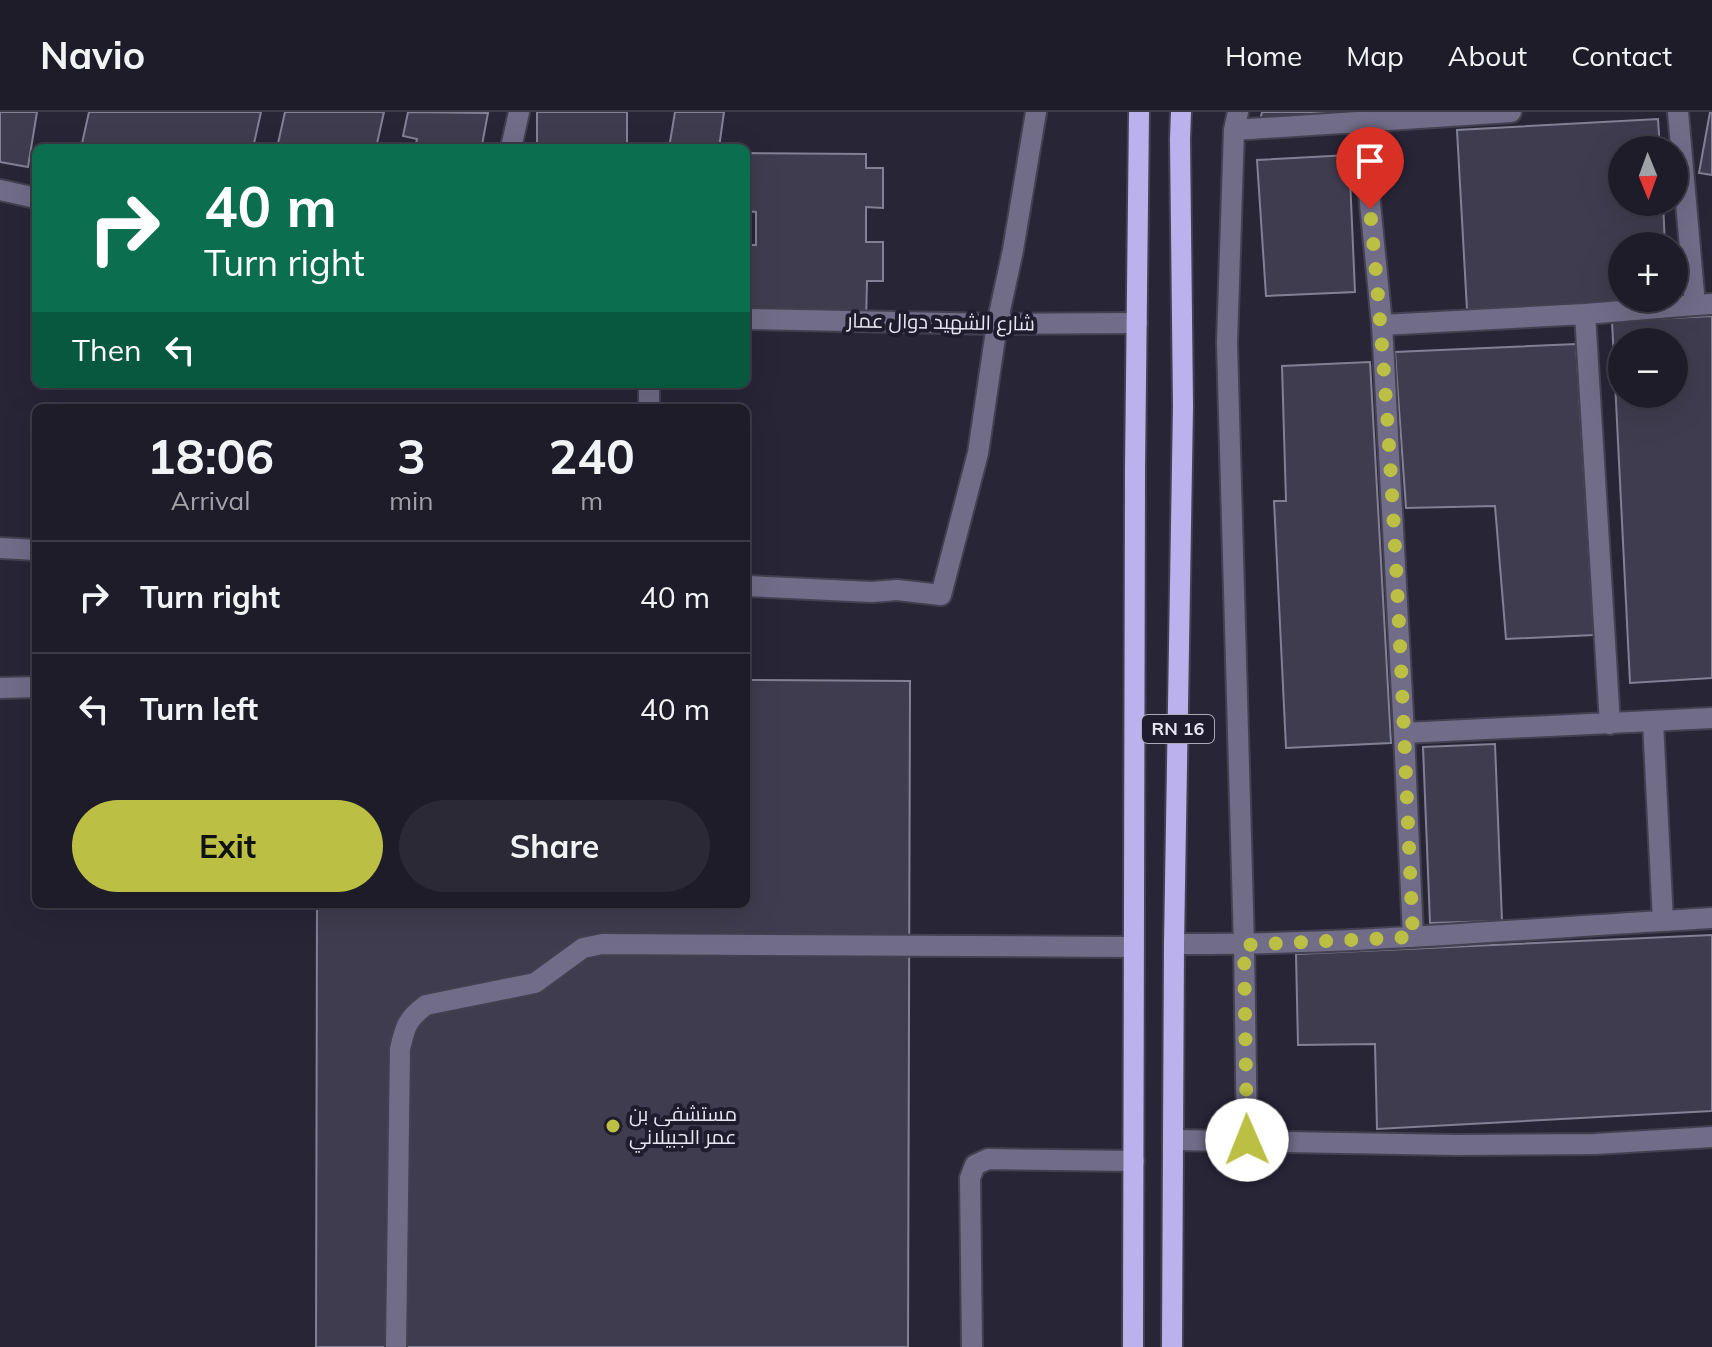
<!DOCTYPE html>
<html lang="en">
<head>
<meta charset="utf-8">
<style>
	body { margin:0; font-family:Mulish,Cairo,sans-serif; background:#2b2935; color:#f1f3f6; height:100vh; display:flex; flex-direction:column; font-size:30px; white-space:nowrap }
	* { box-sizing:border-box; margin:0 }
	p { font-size:26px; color:#a1a1a8 }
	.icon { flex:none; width:44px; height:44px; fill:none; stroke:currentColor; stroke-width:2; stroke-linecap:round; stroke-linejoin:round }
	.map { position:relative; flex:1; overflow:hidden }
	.sheet { position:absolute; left:32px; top:292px; width:718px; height:504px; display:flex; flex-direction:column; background:#1e1c29; border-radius:12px; box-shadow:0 8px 32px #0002,0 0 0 2px #3c3a46 }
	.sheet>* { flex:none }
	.banner { position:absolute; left:32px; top:32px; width:718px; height:244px; border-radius:12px; box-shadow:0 8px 32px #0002,0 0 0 2px #3c3a46; background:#0b6e4f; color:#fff; overflow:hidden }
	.needle { width:52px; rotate:179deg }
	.buttons { position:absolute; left:1608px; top:24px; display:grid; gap:16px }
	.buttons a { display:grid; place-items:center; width:80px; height:80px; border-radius:50%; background:#1e1c29; box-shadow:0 8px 32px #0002,0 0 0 2px #3c3a46; font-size:40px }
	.pin { position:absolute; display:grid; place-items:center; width:68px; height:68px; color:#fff; margin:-82px -34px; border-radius:50% 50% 50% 0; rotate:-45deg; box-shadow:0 0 8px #0007 }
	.pin .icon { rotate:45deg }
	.me { position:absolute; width:88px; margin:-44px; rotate:359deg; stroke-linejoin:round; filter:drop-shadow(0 0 6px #0008) }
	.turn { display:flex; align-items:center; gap:28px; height:168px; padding:0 40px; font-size:36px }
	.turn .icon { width:104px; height:104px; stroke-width:2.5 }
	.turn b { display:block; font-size:56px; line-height:68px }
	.then { display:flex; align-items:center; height:76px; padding:0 40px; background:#0003; gap:16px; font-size:30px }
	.eta { display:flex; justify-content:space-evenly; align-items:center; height:136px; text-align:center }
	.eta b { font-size:48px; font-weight:700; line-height:56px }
	.primary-button { display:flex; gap:16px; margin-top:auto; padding:16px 40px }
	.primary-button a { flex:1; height:92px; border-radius:48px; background:#bbc045; color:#111; font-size:32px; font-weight:700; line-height:92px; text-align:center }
	.primary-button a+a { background:#2b2935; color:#f1f3f6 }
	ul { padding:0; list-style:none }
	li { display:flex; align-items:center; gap:24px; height:112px; padding:0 40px; border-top:2px solid #3c3a46 }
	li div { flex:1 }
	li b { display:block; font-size:30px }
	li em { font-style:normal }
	header { display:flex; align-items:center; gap:48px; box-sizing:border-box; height:112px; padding:0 40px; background:#1e1c29; border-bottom:2px solid #3c3a46 }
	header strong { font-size:38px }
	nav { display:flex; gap:44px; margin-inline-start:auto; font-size:28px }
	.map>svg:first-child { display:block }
	.building { fill:#3f3c4f; stroke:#828095; stroke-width:2; fill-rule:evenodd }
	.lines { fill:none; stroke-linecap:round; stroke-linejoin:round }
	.minor-casing { stroke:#434051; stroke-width:24 }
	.major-casing { stroke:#434051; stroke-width:24 }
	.minor { stroke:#716d89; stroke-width:20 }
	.major { stroke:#bbb2ed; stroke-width:20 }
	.route { stroke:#bbc045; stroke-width:14; stroke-dasharray:0 25.2 }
	.poi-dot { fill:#bbc045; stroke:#1e1c2d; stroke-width:3 }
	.labels { text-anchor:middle; stroke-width:8; stroke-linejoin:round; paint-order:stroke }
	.shield { fill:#1e1c2d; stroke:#aaa9b6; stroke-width:2 }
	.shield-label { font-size:18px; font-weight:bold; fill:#e6e5f1 }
	.street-label { font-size:20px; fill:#e6e5f1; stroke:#1e1c2d }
	.poi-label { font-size:20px; fill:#e6e5f1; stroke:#1e1c2d; text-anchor:start }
</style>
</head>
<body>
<header>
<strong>Navio</strong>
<nav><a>Home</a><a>Map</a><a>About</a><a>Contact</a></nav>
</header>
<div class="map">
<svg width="1712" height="1235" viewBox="0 0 1712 1235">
	<rect width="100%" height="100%" fill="#282537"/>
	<!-- building -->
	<path class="building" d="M0 0H37L28 55 0 50Z
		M89 0H261L253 36H81Z
		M285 0H384L376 36H277Z
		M408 0 488 1 482 33 476 32 475 36H415L417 27 403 24Z
		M537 0H627V36H537Z
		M675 0H724L719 36H669Z
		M1262 0H1379L1260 9Z
		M1710 0H1712V63L1699 61Z
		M1658 7 1660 38H1622V90H1663L1665 134H1622V186L1668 187 1467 198 1457 18Z
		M746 41 866 42V56H883V96L866 95V130H883V169H867L866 209 746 202V133H756V100L746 99Z
		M1349 43 1355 180 1266 184 1257 48Z
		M1712 204V566L1630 571 1612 209ZM1622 230H1674V282H1622Z
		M1576 232 1594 523 1506 527 1495 394 1406 396 1395 240Z
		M1370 250 1391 631 1286 636 1274 389H1286L1282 254Z
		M746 568 910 569 908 1235H316L317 792H746Z
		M1495 632 1502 809 1430 811 1423 635Z
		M1712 823V999L1377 1017 1375 932 1298 933 1296 842Z"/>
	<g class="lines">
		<defs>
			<path id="minor" d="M1238 0 1234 18 1227 231 1244 833 1247 1028
				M1678 0 1695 193 1712 192
				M1362 10 1382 213 1404 621 1413 825
				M1234 18 1511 0
				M511 36 519 0
				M0 78 36 86
				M1585 202 1610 612
				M746 207 997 212 1137 211
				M1382 213 1585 202 1695 193
				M649 296V272
				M0 436 36 438
				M746 474 872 480 897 478 941 483 978 341 997 212 1013 138 1036 0
				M0 576 36 575
				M1653 610 1663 809
				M1404 621 1712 606
				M1174 832C1354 833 1533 816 1712 806
				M1174 1028 1457 1033 1595 1032 1712 1025
				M396 1235 400 937C405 915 407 907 426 893L535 871 583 836 602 832 1134 835
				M972 1235 970 1066 975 1053 988 1047 1134 1049"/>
			<path id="major" d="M1133 1235 1135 358 1139 0
				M1172 1235 1174 832 1183 294 1180 27 1181 0"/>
		</defs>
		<!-- minor casing -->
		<use href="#minor" class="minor-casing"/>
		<!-- major casing -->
		<use href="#major" class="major-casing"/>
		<!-- minor -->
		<use href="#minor" class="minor"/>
		<!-- major -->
		<use href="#major" class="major"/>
	</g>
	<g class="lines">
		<!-- route -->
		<path class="route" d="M1247 1028 1244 833 1413 825C1402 582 1394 339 1370 97"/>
	</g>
	<!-- markers -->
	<circle class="poi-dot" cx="613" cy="1014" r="8"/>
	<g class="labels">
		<!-- shield labels -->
		<rect class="shield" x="1142" y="603" width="72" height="28" rx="6"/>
		<g class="shield-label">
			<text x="1178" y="623">RN 16</text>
		</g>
		<!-- street labels -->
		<g class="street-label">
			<text transform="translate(941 210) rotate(1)" y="7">شارع الشهيد دوال عمار</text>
		</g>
		<!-- poi labels -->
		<g class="poi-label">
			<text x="629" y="1009">مستشفى بن<tspan x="629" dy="23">عمر الجبيلاني</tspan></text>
		</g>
	</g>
</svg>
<div class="buttons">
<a><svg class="needle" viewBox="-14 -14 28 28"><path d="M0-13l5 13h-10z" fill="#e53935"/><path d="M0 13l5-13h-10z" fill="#a1a1a8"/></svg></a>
<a>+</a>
<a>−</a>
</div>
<div class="pin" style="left:1370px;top:97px;background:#d93025"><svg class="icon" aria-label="arrive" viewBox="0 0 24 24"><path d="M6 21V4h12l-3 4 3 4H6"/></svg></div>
<svg class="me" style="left:1247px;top:1028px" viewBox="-20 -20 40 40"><circle r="19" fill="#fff"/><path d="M0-13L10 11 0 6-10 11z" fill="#bbc045"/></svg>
<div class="banner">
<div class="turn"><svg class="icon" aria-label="right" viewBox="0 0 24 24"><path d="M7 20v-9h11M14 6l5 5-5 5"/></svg><div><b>40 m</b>Turn right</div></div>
<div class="then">Then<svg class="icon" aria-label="left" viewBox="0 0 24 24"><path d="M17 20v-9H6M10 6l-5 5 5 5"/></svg></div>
</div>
<section class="sheet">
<div class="eta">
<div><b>18:06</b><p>Arrival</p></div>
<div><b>3</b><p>min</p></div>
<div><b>240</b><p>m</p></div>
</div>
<ul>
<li><svg class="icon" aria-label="right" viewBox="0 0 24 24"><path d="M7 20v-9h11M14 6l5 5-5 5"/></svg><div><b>Turn right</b></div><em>40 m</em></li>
<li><svg class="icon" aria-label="left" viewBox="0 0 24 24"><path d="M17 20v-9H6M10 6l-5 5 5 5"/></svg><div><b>Turn left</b></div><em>40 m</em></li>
</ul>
<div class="primary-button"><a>Exit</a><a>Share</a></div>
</section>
</div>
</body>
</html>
